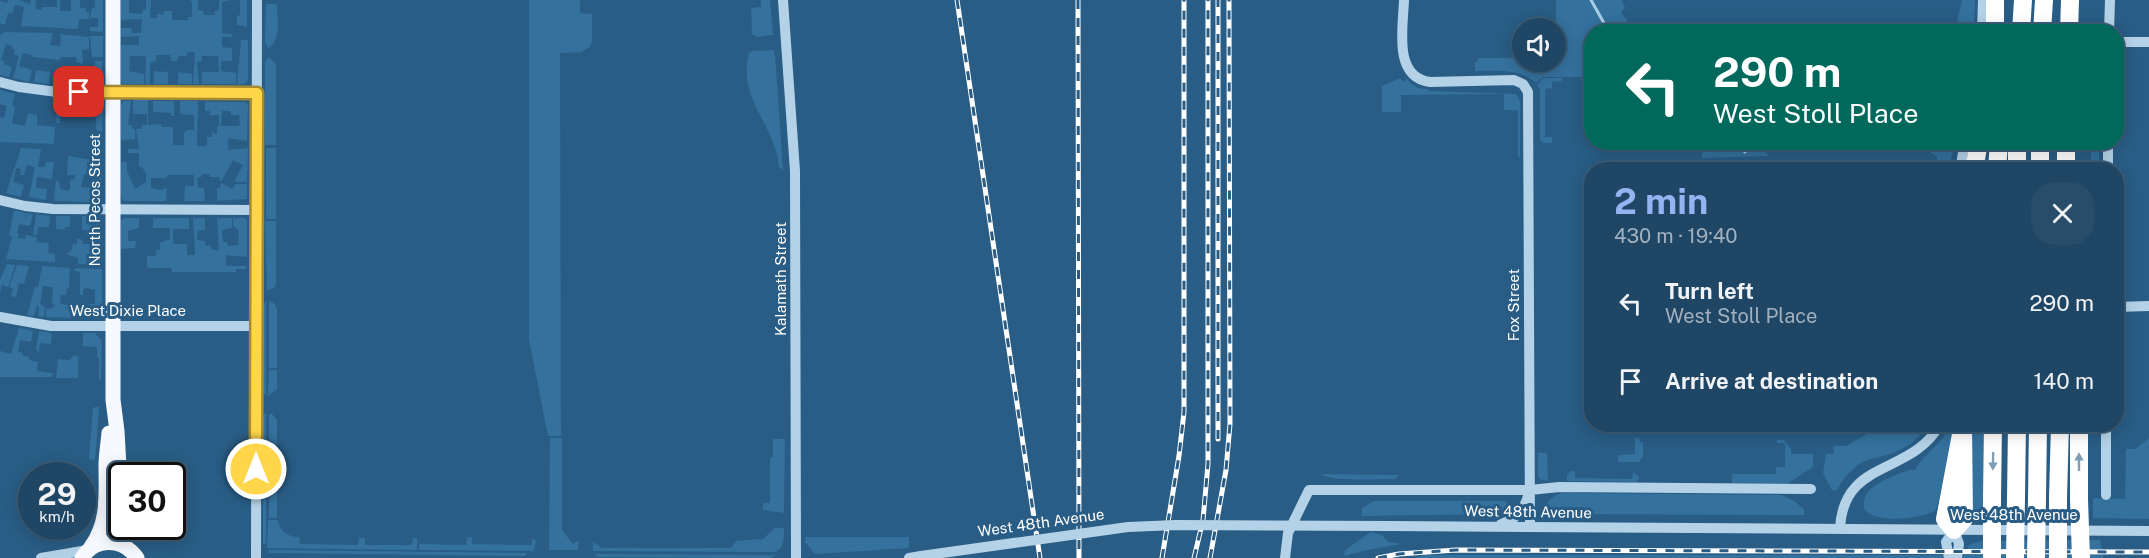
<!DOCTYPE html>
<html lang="en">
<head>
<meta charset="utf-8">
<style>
	body { margin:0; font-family:"Public Sans",sans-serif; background:#274d6a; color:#f1f3f6; height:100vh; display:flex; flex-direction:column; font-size:22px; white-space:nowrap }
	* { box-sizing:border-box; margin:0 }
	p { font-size:20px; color:#a1b1bf }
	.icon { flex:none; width:33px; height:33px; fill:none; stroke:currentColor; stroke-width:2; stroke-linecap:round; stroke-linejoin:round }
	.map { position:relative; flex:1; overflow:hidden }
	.side { position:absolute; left:1584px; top:162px; width:540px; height:270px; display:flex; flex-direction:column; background:#1f4664; border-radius:24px; box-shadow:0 3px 15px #0003,0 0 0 2px #3c5e78 }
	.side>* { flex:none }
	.top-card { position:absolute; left:1584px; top:24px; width:540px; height:126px; border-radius:24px; box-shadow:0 3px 15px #0003,0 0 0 2px #3c5e78; background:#00695c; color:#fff; overflow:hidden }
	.tools { position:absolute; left:1512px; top:18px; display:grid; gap:12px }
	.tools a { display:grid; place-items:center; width:54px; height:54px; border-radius:50%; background:#1f4664; box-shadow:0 3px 15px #0003,0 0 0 2px #3c5e78; font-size:30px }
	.speed { position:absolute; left:18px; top:462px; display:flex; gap:12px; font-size:30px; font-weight:700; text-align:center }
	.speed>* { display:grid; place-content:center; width:78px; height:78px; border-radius:50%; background:#1f4664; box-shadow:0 3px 15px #0003,0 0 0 2px #3c5e78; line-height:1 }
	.speed small { font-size:15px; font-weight:400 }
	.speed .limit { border:3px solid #111; border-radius:9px; background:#fff; color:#111 }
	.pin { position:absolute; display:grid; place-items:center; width:51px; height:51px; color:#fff; margin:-26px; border-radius:12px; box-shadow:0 3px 9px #0006 }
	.me { position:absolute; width:66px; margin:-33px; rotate:0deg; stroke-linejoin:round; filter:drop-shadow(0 0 4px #0008) }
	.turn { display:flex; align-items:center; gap:21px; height:126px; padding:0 30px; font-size:27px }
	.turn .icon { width:78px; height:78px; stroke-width:2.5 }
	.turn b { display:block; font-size:42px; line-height:51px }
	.round { display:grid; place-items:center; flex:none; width:63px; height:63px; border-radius:24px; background:#274d6a }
	.headline { display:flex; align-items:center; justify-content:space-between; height:102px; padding:0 30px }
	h1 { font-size:36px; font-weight:700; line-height:45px; color:#95b2f1 }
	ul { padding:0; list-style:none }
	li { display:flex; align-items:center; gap:18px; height:78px; padding:0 30px }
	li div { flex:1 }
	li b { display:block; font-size:22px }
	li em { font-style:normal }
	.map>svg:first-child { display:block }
	.green { fill:#34719d; fill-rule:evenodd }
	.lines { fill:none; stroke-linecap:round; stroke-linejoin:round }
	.stream { stroke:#a9cee7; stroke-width:3 }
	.minor { stroke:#b4d2e7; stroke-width:10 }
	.major { stroke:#f6fafe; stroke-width:15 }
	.highway { stroke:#fff; stroke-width:18 }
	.rail-casing { stroke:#fff; stroke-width:5 }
	.rail { stroke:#295d85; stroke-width:3; stroke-dasharray:9; stroke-linecap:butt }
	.minor-bridge { stroke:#b4d2e7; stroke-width:10 }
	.highway-bridge { stroke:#fff; stroke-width:18 }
	.oneway { fill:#7f9eb6 }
	.route-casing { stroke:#a68a30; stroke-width:15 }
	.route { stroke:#ffd54a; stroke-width:10 }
	.labels { text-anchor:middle; stroke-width:6; stroke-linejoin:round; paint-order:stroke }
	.street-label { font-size:15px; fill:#fff; stroke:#295d85 }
</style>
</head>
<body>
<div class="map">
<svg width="2149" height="558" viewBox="0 0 2149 558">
	<rect width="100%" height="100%" fill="#295d85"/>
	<!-- green -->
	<path class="green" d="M8 0H19L30 4 31 0H36L35 9 42 10V7H57V0H60V11H71V0H80V8H86V12H89V19H79L78 29 21 26 24 7 15 5 12 14 8 13 5 25 0 23V1L7 3Z
		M95 0H103V32L90 31V27H98V18H90L92 8 95 7Z
		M121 0H129V13L142 14 143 10 146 9V0H151L150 18H157V14H164V11H172V20H188V17H192V2L190 0H198V10L203 11 204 15H215V11L219 10V0H231L222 2V33L232 34V37H222V47L232 48V61H221V71L236 73V84H202V72H219L218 56H202V61L197 62 199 84H193L195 52H187V56H179L177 61H171L170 55H156V61L150 63V84H145L146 56H130L129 71 144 74V84H123L121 81V45H139V36L121 37V28H131L132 33H141L142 19 121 20Z
		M240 0H247V27L237 25V16L240 15Z
		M529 0H580V13L592 14V41L590 47 581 52 560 53 561 436H548L529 340Z
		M761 0H770L773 35 757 37 752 34 751 8 761 7Z
		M1556 0H1622L1625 8 1621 12 1633 31 1592 32 1591 77H1543L1536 83C1519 68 1497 71 1475 71V62H1478V58H1522V62H1556Z
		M1962 0H1975L1974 31H1955Z
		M266 4H277C277 18 282 41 268 48L265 43Z
		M5 32 53 33 50 45 60 46 61 36 59 35V34L89 37V49L82 50 83 64 77 62 76 57H61L59 60 32 57V55L23 53 19 66 32 70 29 82 13 78 19 56 14 54 15 50 12 48V46L6 44 1 60 5 61 4 64 12 67 9 77 0 75V35Z
		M90 36H103V57H92Z
		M241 40H248V81L244 84 237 85Z
		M773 50 775 54 783 170 779 167C775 124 737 99 749 53L752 51Z
		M269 57 276 64V145H265V62Z
		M95 61H102V79L99 84H90V75L95 71Z
		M36 70 50 72 49 84 34 82Z
		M154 71 168 72V84H154Z
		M178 72 192 74V84H178Z
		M64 73H72L71 85H59V76Z
		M1400 78 1403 82 1407 79C1414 87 1418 89 1428 89L1429 91 1516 94 1520 101V157H1518V110H1504V94L1401 95V112H1382V86Z
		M1543 78H1562V81L1552 82V88L1545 89V137H1552V143H1543L1540 139V89L1537 85Z
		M0 90 15 94 12 106 15 107 12 123 25 126 28 113 37 115V125L55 127 54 144 0 142V117L4 118 7 106 0 104Z
		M57 99 71 100V113H60V123H56Z
		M84 100H99L103 107 102 140H99V131L96 130V111H87V114H83Z
		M133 100H148V125L161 124 162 127H173V145H184V133L187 130H194V115L180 114V101H198L197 146H207V137H212V131L214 134H217V126H219V115H210V111H205V102H245L248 104 247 141 228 138V150L248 148 247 182H236L235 180 243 165 233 160 221 182 219 177H210L209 174H202L201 177 197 178 198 188H204L205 201H184L185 186H194V175H167V178H151V188L160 190 167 188 166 201H124L121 198V162H127V171L135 189 146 182V173L141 166 139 167V153H128V149H139L136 129H142V125H147V114H133ZM222 111H230L231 115H239L240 126H221Z
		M124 101H131L128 125H132V129H135V139L121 140V104Z
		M153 101H174V116H171V113L153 112Z
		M1702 143H1756L1769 156 1702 158Z
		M1932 143H1955L1950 163H1937V157L1930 152Z
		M2091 143H2099V169H2091Z
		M21 148 41 149 38 167H45L46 162H54L52 179 37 177 36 188 47 189 46 200 29 197 35 167 27 165 24 175H20L21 169 16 168 13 182 24 185 21 197 6 193Z
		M266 148H276V219H266Z
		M100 153H102V197L97 202H93V188L96 187V178L92 177V175L84 174 81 187 92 188V202L54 201 56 181H59L60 189 68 191 70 189V180L75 179V175H67L68 156 92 160Z
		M221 183 232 189 236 184H247V199L217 201V188H220Z
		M14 210 26 213 24 222 27 213 33 214 30 226 19 224 17 233 19 234 18 238 25 239 26 235 37 237 36 242 49 243 48 253 55 254V262L6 259 12 237 9 236Z
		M36 214 50 216 49 227H38L37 235H33Z
		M56 216H70V227H65V230L56 229Z
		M82 216 92 217V230H82Z
		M93 216 99 218 102 223V263H98V250H90V262H87V264H78V258L66 254 71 251 73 244H77V239H81L83 244H91L92 241H95L96 231 93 230Z
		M124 218H139V228L128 231V241H136L135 248 121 249V220Z
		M153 218H189V229H173V244H187V255H195L193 218H205V230L198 231 197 240 205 241V245L211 246 212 250H219L217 218H232V228L222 230 223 242H227L228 246 238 245 239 231 233 226V218H245L247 220V257L226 255V266H246V269H236V272H172L171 268H147V256H156V250H160V243L170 239V228H153Z
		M265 221H276V282L275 287 267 291Z
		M7 264 15 265 8 287 2 285 0 293V280Z
		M17 265 29 266 24 284 19 283 16 297 11 296 13 288 9 287Z
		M42 266 70 268 69 288H67L66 295H61L60 304 71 305V318L46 317V308L51 309 55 305 52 304 53 287 43 286 40 304 45 307 44 317 38 316 39 306 37 305 34 316 27 315 35 287H38Z
		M75 268 102 269V313L98 317 89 318 90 304H95V290L86 288 83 290V295H80V272L75 271Z
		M266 301V396L263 392V305Z
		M269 301 274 303 277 309V368H269Z
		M19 328 33 331 31 342 20 340 18 352 23 353V356L29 357V360L38 362 37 371 53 373 52 377H0V351L11 354Z
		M39 331 52 333 51 344 40 343 39 353 36 349Z
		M83 333H95L102 341 101 380H99V358L97 357V347L83 346Z
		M73 356H78V378H56L58 359 70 360Z
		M269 370H277V389L268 396Z
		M95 407H99L95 460 89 459 93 409Z
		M266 412V544H263V416Z
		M269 414H272L277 420V518H269Z
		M1882 425H1929C1917 441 1903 451 1883 456 1876 458 1867 459 1861 463 1850 470 1842 481 1836 491L1831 489 1823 473 1826 454H1834L1833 446H1846Z
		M1950 425H1956L1936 510C1925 519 1857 527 1864 501 1865 496 1867 492 1871 489 1880 480 1897 475 1909 470H1915L1920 462 1943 438Z
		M1968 425H1984V515H1968Z
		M550 438H562V530L573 544 579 540 578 550H549Z
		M1635 438H1639L1640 442H1643V456L1639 462H1618V455L1635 454Z
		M2149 438V519L2093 518V498L2125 499 2126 449H2135Z
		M773 439H785L784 513 763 510V503H770V458L773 457Z
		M1777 440H1784L1791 449V454H1813V467L1787 484 1732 483V474H1776V467H1785V443H1777Z
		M1538 453H1547L1548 481 1540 479 1538 475Z
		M1571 471H1575V478L1632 479 1633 472 1639 476V479L1636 482 1567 481V475Z
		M1321 474 1399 475 1395 479C1380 479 1330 482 1321 474Z
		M1564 493 1781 495 1794 501 1804 509V515L1561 514 1547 506 1549 500 1558 494Z
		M1374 501H1505L1508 503V507L1503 512 1496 514 1362 516V508Z
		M268 520H278C280 532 288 537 299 537L300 544 358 545 359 538H365V545H412L413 538H417V550L267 548Z
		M775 528H784C784 538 785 547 775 552L593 551V542L602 548H731L736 541 763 539Z
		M1371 532 1382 535 1388 542 1402 544 1372 549 1344 556 1345 550Z
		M467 537H472V544L532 545V538L536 541 534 551 419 550V544L466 545Z
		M806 537H909V548L817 554 814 553 806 543H804Z
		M2100 540 2104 558H1962L1969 545 1981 541Z
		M269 550 526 553V556L269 553Z
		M594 554 770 555H777L770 558 598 557Z
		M1426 555H1943V558H1414Z"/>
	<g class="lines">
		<!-- stream -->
		<path class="stream" d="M1591 0 1609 32
			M1736 142 1745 152"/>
		<!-- minor -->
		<path class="minor" d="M783 0 795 171 796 558
			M1404 0C1403 28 1393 77 1430 82L1514 80 1523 84 1528 92 1530 527
			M1982 32 1983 0
			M2109 32 2110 0
			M2116 42H2149
			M0 82 19 87 57 92 257 93
			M1960 170 1965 142
			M2108 170V142
			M0 200 25 206 53 209 257 210
			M2116 307 2149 306
			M0 317 51 326H256
			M2106 495V424
			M1501 524C1515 520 1524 510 1528 496
			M1389 526 2149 531
			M1840 529C1843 458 1912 476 1940 424
			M1954 530 1959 544 1957 558
			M41 558 88 550
			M256 558 257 0
			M909 558 921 556
			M1285 558 1288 533 1309 490H1530L1559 487 1811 489
			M1949 558 1946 542 1954 530"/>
		<!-- major -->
		<path class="major" d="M113 0V400L117 431 122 521
			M91 547C109 522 106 495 106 466 106 455 108 444 109 433
			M82 558C95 537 123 538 137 558"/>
		<!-- highway -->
		<path class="highway" d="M1995 32V0
			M2021 32 2023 0
			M2042 32 2044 0
			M2069 32 2070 0
			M1974 170 1979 142
			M1997 170 1999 142
			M2017 170V142
			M2040 170V142
			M2066 170V142
			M1963 424 1945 519 1954 530 1964 519 1963 424
			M2079 424V499
			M1992 498 1993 424
			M2016 498 2017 424
			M2037 498 2038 424
			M2058 498 2060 424"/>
		<defs>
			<path id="rail" d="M957 0 1040 558
				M1078 0 1079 558
				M1218 439V0
				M1162 558 1179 456 1184 412V0
				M1194 558 1203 520 1208 464V0
				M1210 558 1226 470 1230 424 1229 0
				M1378 558 1399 554 1456 550 2149 552"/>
		</defs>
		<!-- rail casing -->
		<use href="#rail" class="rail-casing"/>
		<!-- rail -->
		<use href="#rail" class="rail"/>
		<!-- minor-bridge -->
		<path class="minor-bridge" d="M921 556 1128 527 1176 525 1389 526"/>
		<!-- highway-bridge -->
		<path class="highway-bridge" d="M2058 498V558
			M2079 499 2081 558
			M1992 558V498
			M2015 558 2016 498
			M2036 558 2037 498"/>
	</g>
	<!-- one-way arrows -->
	<defs><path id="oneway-solid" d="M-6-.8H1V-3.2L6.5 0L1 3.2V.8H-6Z" transform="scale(1.5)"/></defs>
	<g class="oneway">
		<use href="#oneway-solid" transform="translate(1993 461) rotate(91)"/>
		<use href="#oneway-solid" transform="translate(2079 462) rotate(-90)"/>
	</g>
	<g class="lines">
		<defs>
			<path id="route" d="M79 92 257 93 256 469"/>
		</defs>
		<!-- route casing -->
		<use href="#route" class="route-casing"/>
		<!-- route -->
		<use href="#route" class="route"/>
	</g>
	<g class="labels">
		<!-- street labels -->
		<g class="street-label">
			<text transform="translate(95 200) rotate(-90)" y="5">North Pecos Street</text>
			<text transform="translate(781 279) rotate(-90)" y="5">Kalamath Street</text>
			<text transform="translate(1514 305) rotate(-90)" y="5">Fox Street</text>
			<text x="128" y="316">West Dixie Place</text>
			<text transform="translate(1528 512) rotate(1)" y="5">West 48th Avenue</text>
			<text x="2014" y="520">West 48th Avenue</text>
			<text transform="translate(1041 523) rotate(-8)" y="5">West 48th Avenue</text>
		</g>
	</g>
</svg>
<div class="tools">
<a><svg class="icon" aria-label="sound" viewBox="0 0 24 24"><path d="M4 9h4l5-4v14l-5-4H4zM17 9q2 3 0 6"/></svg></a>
</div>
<div class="speed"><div>29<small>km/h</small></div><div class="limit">30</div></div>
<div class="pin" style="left:79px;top:92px;background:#d93025"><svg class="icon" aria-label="arrive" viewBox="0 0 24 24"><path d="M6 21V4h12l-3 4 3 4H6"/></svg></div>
<svg class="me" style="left:256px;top:469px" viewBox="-20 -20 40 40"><circle r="17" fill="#ffd54a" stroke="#fff" stroke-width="3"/><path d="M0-11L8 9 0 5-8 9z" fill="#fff"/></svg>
<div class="top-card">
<div class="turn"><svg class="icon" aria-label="left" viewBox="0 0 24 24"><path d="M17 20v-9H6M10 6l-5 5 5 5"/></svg><div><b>290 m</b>West Stoll Place</div></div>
</div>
<section class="side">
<div class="headline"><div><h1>2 min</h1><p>430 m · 19:40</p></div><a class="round"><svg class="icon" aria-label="close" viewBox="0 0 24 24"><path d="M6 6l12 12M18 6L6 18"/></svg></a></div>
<ul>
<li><svg class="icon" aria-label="left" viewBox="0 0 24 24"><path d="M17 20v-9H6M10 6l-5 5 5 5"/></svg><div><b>Turn left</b><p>West Stoll Place</p></div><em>290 m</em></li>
<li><svg class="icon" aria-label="arrive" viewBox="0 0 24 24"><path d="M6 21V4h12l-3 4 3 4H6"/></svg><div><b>Arrive at destination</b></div><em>140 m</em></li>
</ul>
</section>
</div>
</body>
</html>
